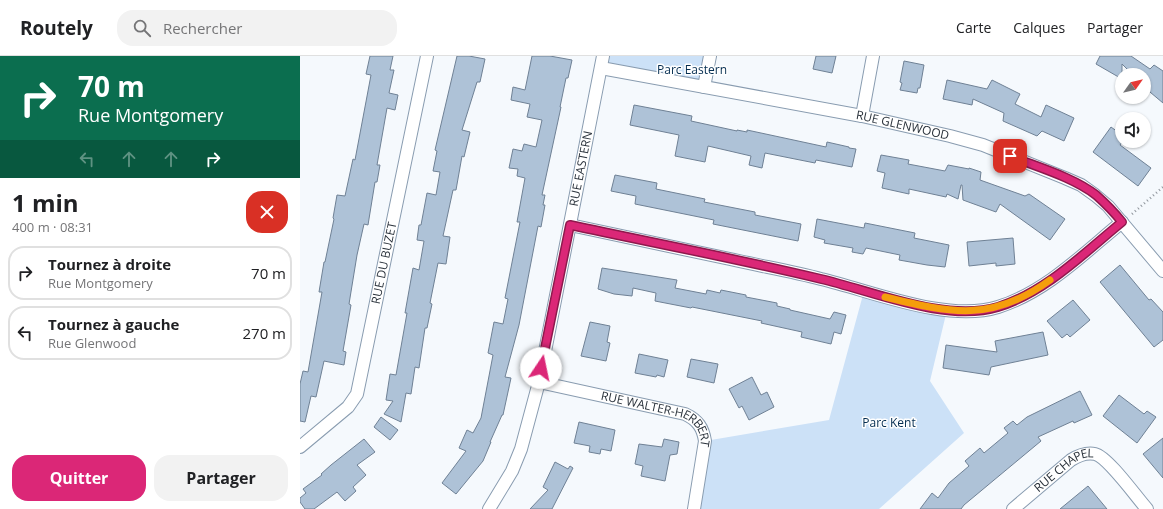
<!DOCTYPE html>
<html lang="fr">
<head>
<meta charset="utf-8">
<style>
	body { margin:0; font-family:"Open Sans",sans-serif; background:#f2f2f2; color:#202124; height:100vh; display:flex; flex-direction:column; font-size:15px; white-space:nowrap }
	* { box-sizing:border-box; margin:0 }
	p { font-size:13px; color:#757577 }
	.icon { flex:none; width:22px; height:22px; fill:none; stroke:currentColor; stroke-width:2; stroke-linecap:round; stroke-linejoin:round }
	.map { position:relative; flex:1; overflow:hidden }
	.drawer { display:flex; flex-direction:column; background:#fff; width:300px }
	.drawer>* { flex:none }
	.guide { background:#0b6e4f; color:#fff; overflow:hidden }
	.needle { width:26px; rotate:56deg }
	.buttons { position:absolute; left:815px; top:12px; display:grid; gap:8px }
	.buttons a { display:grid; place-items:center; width:36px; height:36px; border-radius:50%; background:#fff; box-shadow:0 1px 3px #0004; font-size:20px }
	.pin { position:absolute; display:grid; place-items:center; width:34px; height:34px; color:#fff; margin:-17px; border-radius:8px; box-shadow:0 2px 6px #0006 }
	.me { position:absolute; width:44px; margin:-22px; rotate:11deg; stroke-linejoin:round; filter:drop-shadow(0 0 3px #0008) }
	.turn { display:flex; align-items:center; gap:14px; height:84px; padding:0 12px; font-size:18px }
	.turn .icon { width:52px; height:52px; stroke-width:2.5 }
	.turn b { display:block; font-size:28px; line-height:34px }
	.lanes { display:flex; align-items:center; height:38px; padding:0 12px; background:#0003; justify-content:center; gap:20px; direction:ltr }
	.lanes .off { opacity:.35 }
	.round { display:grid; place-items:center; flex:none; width:42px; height:42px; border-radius:16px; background:#f2f2f2 }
	.summary { display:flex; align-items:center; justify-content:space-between; height:68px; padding:0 12px }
	h1 { font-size:24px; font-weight:700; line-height:30px }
	.primary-button { display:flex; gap:8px; margin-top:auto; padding:8px 12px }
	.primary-button a { flex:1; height:46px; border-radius:16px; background:#db2777; color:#fff; font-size:16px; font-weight:700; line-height:46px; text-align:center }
	.primary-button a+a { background:#f2f2f2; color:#202124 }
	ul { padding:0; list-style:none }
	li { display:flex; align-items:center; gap:12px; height:54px; margin:0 8px 6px; padding:0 4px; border:2px solid #e0e0e0; border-radius:16px }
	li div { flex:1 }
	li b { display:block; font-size:15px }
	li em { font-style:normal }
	header { display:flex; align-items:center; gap:24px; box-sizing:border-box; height:56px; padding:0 20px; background:#fff; border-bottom:1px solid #e0e0e0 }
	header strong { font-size:19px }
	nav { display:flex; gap:22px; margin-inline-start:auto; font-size:14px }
	.search { width:280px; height:36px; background:#f2f2f2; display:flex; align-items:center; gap:10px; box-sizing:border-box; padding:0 14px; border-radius:16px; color:#757577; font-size:15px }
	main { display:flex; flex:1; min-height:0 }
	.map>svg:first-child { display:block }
	.green { fill:#cce1f7 }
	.building { fill:#aec2d7; stroke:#6f8195 }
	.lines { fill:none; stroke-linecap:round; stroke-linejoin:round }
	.minor-casing { stroke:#899cb0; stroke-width:14 }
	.path { stroke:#8e949b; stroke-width:2.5; stroke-dasharray:1 3; stroke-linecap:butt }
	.minor { stroke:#fff; stroke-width:12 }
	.route-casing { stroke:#8e194d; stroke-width:10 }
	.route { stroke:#db2777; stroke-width:7 }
	.slow { stroke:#f59e0b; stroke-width:7 }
	.labels { text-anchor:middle; stroke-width:3; stroke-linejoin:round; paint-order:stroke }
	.park-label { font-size:12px; fill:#042d50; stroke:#fff }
	.street-label { font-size:12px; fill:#2a323b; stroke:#fff }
</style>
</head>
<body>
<header>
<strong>Routely</strong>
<div class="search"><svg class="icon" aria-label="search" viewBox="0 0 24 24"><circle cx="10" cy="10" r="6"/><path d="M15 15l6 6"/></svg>Rechercher</div>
<nav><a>Carte</a><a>Calques</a><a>Partager</a></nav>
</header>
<main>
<section class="drawer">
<div class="guide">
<div class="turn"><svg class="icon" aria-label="right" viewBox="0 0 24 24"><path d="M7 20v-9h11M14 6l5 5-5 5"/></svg><div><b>70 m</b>Rue Montgomery</div></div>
<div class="lanes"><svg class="icon off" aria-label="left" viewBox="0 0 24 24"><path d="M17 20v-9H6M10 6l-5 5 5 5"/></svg><svg class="icon off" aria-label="ahead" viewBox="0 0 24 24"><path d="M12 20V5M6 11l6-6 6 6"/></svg><svg class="icon off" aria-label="ahead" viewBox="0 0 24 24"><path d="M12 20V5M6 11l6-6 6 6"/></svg><svg class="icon" aria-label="right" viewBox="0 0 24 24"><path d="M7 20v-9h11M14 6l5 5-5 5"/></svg></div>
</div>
<div class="summary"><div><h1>1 min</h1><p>400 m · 08:31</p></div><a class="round" style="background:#d93025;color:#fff"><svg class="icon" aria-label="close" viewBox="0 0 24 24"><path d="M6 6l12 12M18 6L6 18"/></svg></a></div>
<ul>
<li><svg class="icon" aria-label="right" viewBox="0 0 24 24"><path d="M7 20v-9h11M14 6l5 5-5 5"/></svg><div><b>Tournez à droite</b><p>Rue Montgomery</p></div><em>70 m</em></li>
<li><svg class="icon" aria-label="left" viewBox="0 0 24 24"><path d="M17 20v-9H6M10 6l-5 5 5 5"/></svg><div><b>Tournez à gauche</b><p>Rue Glenwood</p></div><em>270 m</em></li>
</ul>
<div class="primary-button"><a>Quitter</a><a>Partager</a></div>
</section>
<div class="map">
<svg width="863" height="453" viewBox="0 0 863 453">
	<rect width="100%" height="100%" fill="#f5f9fd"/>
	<!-- green -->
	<path class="green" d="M303 0H410L404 31 301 12Z
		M564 235 647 254 630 325 664 377 579 453H394L405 385 529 364Z"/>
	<!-- building -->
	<path class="building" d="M70 0H93L90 14H94L89 37 98 39 95 54 87 52 77 109H80L77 126H75L68 169 64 168 57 199 49 248 51 249 43 295 46 296 44 309 24 305 16 341 11 340 5 366 0 365V328L3 315 8 316 22 236H19L24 206H25L34 163 33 162 37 139 45 140 53 103 55 104 71 19 66 18Z
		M157 0H169L185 3 180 26H177L162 74 170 76 164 101 162 100 156 134H153L143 180 150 181 146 208 138 207 130 247 132 248 127 272H125L119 312 115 311 111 338 106 337 101 366 84 358 93 345 86 344 90 318 96 319 107 257H105L113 212 119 214 124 185 117 184 119 169H121L127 137 136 139 140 116 133 115 137 95 135 94Z
		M232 0H250L272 4 268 22H266L260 51H261L242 139H245L243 149H245L241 171 238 170 219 269 205 321 211 322 203 359H202L190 386H191L183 405 156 438 142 427 166 395 159 392 167 374 173 377 181 362 193 299 188 297 194 266 203 268 208 243 205 242 220 166H217L225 122 217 120 218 113 209 112 213 93 222 95 224 88 236 91 242 64 227 61 230 48 211 44 213 31 225 34Z
		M516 0H536L532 17 513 13Z
		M800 0H831L850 13 854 9 863 15V47L844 31V19H833L822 8V23L796 8Z
		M604 5 624 9 620 32H618L617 37 600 34 602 27 600 26Z
		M647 24 687 33 692 24 720 38 715 48 741 61 746 49 774 62 764 85 742 75 737 80 703 65 704 57 673 43 672 49 643 43Z
		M334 49 392 60 391 65 437 75V74L447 76V74L526 91 527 86 549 91V92L556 93 552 111 516 104 515 107 465 97 462 112 449 109 451 100 408 90 405 106 375 100 379 79 330 69Z
		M811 71 822 79 823 85 820 89 851 112 838 130 793 96Z
		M581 99 609 104 608 108 645 115 648 109 669 113V112L681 116 680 124 725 140 729 138 765 163 750 184 700 148 696 156 663 144 662 129H661L658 143 647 138 646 141 609 133V138L582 132 585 117 577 115Z
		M315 119 357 127 356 133 405 143 404 146 455 156V159L501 168 498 185 413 168 414 164 335 148 336 140 311 135Z
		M517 163 564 172 565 167 615 177 614 182 649 189 645 211 627 209 599 204 600 199 566 192 563 198 552 196 553 192 524 187 525 184 514 181Z
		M713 182 715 208 696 210V207L669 210 667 186Z
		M820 209 849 244 851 243 863 256V284L854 291 800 226Z
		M302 212 377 224 375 232 406 238 407 234 420 237 421 234 446 239V241L477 247V250L490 253V254L530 263 534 256 546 259 541 278 534 276 531 288 501 281 502 276 461 267 462 265 392 251 391 252 355 245 356 237 333 232 332 240 314 238 298 233Z
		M773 244 790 264 770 281 767 278 762 282 747 265Z
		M290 266 310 270 307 286 310 287 306 305 281 300Z
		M743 276 748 299 691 311 689 319 643 312 646 289 697 296 695 285Z
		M339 298 368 304 364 321 357 319 356 321 335 317Z
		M391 303 418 308 414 327 387 321Z
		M452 321 461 339 467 336 474 351 449 364 442 350 439 352 429 333Z
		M780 335 792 359 774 367 773 365 738 381 741 385 664 449 661 453H620L632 437 638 442 649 427 669 410 665 405 680 392 684 397 708 377 704 372 713 365 717 369 727 361Z
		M819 339 844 358 847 355 856 361 837 387 803 360Z
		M81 361 98 374 90 384 74 371Z
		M279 366 315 374 311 395 301 393 300 398 289 396 290 390 274 387Z
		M863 382V422L843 398Z
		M64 383 75 396 57 409 66 419 53 431 56 435 45 445 37 436 14 453H5L0 446V442L6 437 3 433 22 419 21 418 31 409Z
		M364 383 379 386 377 398 370 399 365 425 341 420 343 410 335 408 339 388 362 391Z
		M255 406 268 413 270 410 273 412 252 453H230L248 434 243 431Z
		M788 430 807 453H760Z"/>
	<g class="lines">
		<defs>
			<g id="minor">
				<path id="s1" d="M301 12 562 60 650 80 683 89 765 122 781 129 795 139 808 150 863 215"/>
				<path d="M404 31 410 0"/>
				<path d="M562 60 573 0"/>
				<path d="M270 169C323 180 376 192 430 203 460 210 491 215 521 223 572 235 647 267 698 251 746 236 784 197 822 166"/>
				<path id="s2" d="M239 326 385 358C398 364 403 372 405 385L394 453"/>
				<path id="s3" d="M0 391 48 351 57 338 127 0"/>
				<path id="s4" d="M189 453 212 415 221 393 239 326 303 0"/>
				<path id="s5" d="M713 453 771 404C779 399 786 396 795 398 808 401 837 442 847 453"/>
			</g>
		</defs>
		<!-- minor casing -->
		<use href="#minor" class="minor-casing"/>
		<!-- path -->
		<path class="path" d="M832 158 863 131"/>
		<!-- minor -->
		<use href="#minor" class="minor"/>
	</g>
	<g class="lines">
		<defs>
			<path id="route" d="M241 312 270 169C354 187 438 203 521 223 573 235 646 267 698 251 746 236 784 197 822 166 814 156 805 147 796 139 773 121 737 111 710 100"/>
		</defs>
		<!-- route casing -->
		<use href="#route" class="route-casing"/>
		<!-- route -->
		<use href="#route" class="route"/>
		<!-- slow -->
		<path class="slow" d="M585 241C651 257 691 267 750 224"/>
	</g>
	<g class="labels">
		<!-- park labels -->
		<g class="park-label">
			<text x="392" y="18">Parc Eastern</text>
			<text x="589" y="371">Parc Kent</text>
		</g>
		<!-- street labels -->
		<g class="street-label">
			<text dy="4" stroke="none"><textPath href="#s1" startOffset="307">RUE GLENWOOD</textPath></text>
			<text dy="4" stroke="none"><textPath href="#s4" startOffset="355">RUE EASTERN</textPath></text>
			<text dy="4" stroke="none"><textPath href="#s3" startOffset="212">RUE DU BUZET</textPath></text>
			<text dy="4" stroke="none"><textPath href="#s2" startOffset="127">RUE WALTER-HERBERT</textPath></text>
			<text dy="4" stroke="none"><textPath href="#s5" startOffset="65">RUE CHAPEL</textPath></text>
		</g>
	</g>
</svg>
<div class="buttons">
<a><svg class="needle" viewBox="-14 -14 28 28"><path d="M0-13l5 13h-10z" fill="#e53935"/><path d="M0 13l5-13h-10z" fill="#757577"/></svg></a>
<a><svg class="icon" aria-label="sound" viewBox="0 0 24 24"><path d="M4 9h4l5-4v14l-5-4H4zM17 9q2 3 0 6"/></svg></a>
</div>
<div class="pin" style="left:710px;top:100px;background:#d93025"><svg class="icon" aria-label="arrive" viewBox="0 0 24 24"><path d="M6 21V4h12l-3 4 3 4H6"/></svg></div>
<svg class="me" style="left:241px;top:312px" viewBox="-20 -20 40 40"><circle r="19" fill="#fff"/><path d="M0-13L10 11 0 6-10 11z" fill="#db2777"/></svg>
</div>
</main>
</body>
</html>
